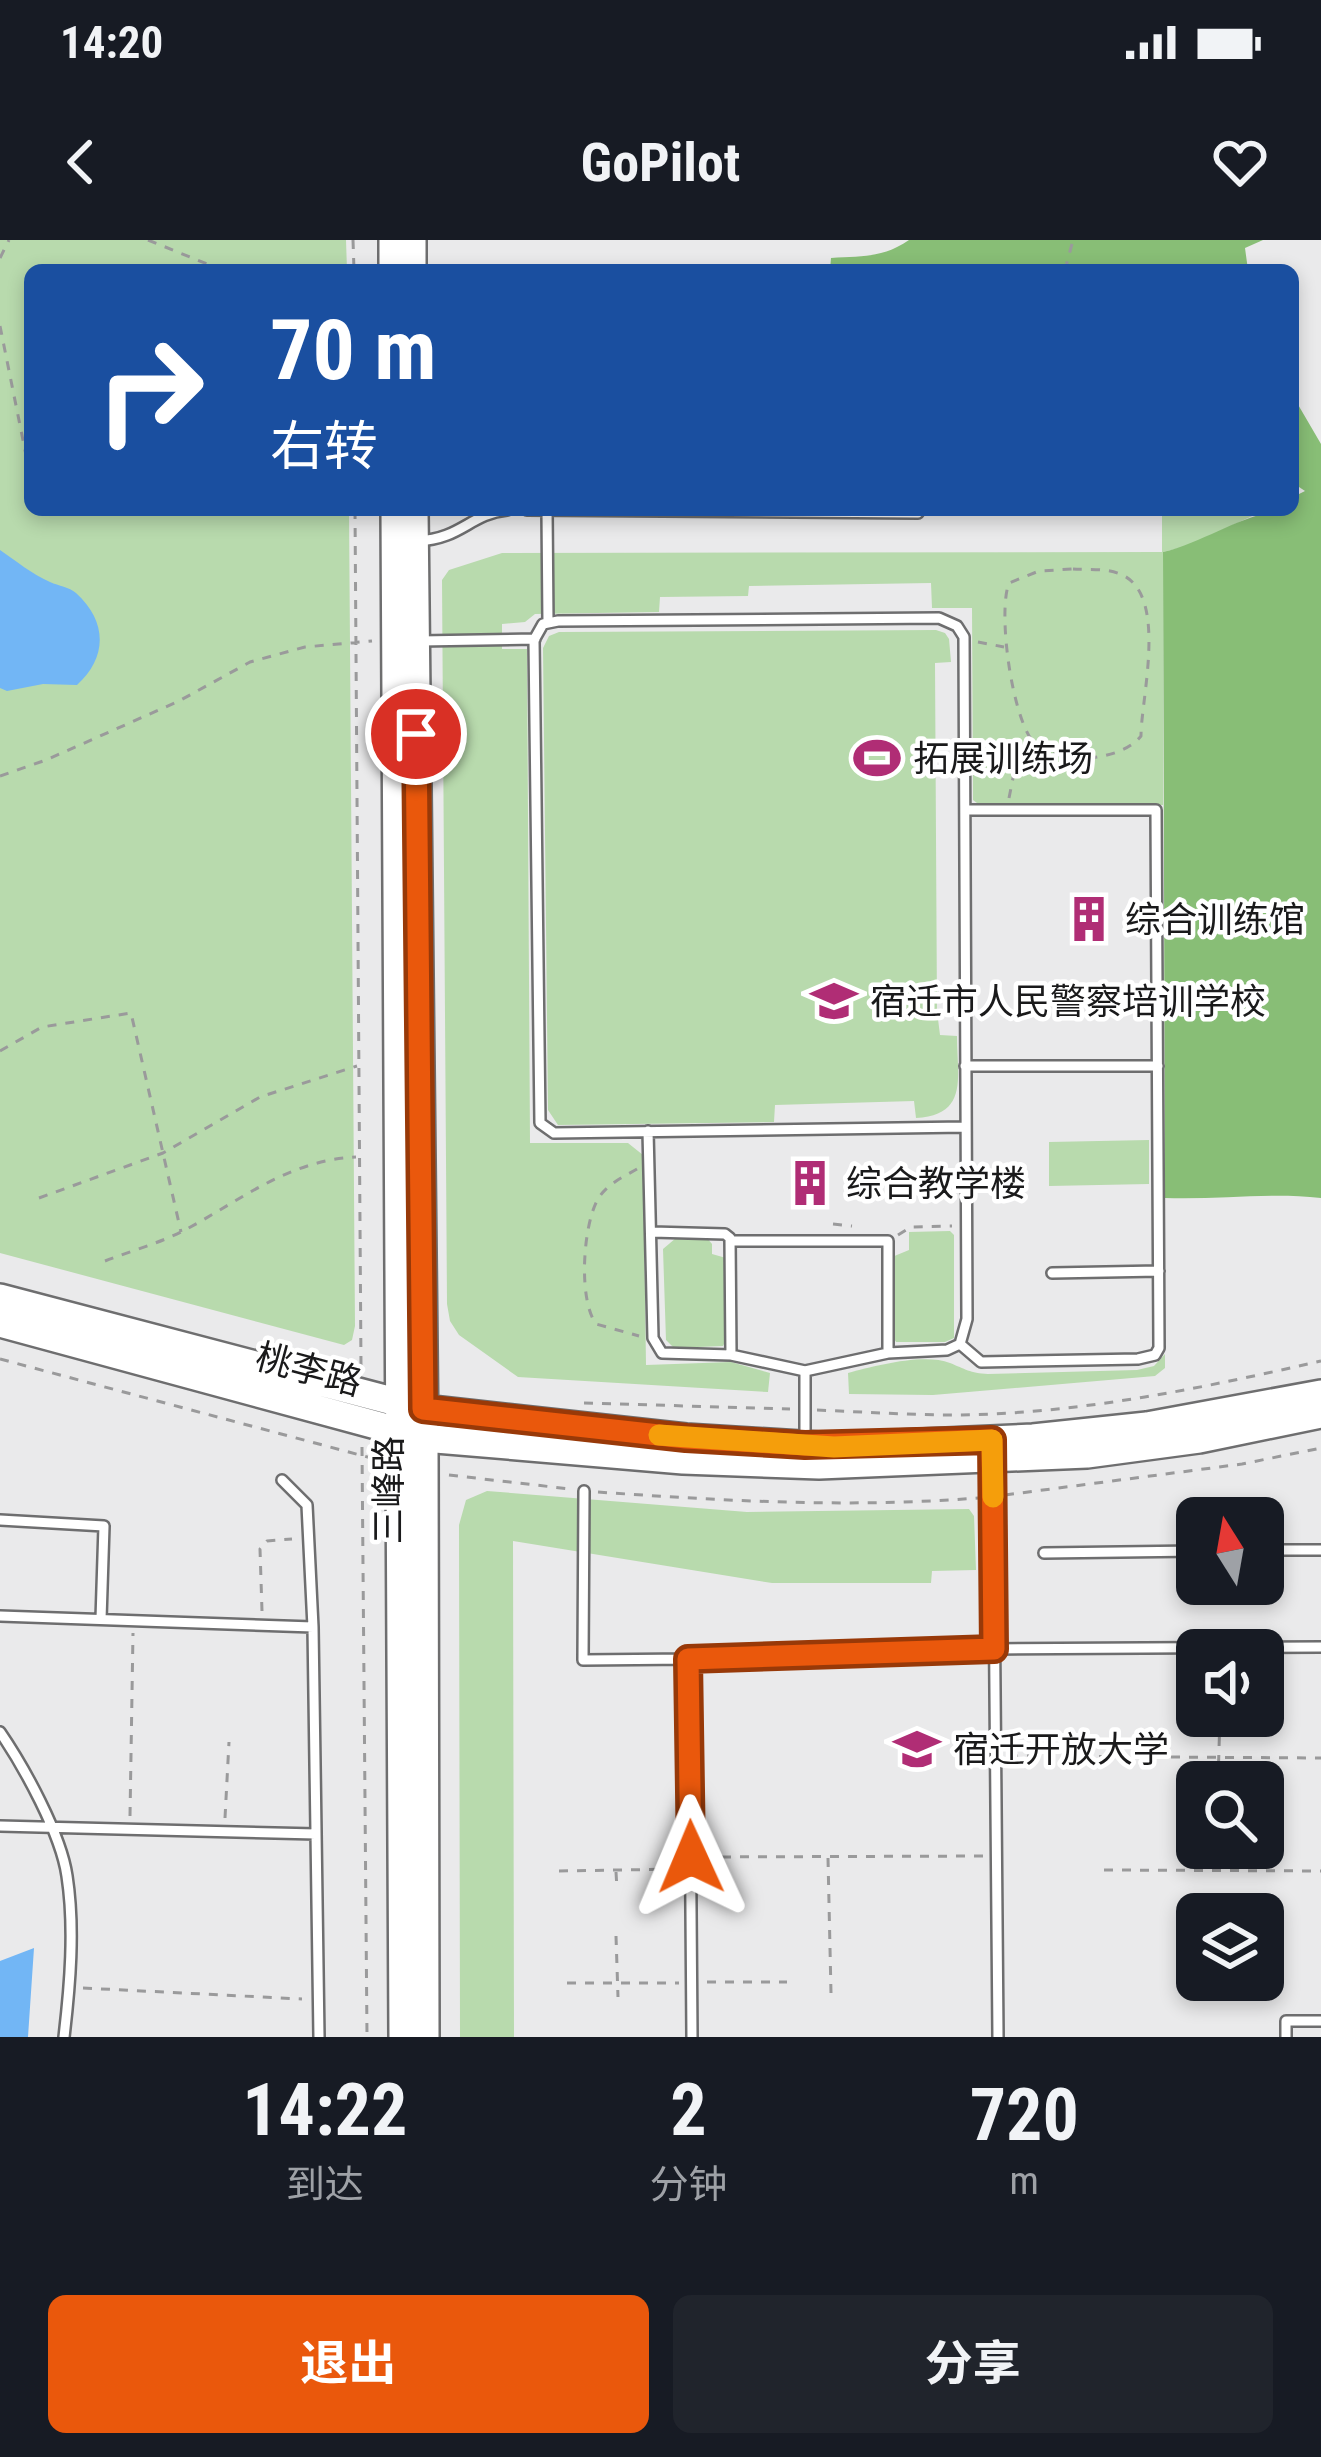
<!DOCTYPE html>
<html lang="zh">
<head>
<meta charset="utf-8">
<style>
	body { margin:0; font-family:"Roboto Condensed","Noto Sans SC",sans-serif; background:#20242c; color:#f1f3f6; height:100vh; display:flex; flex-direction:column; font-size:45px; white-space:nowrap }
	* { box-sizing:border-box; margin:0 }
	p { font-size:39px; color:#9ea1a6 }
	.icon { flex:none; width:66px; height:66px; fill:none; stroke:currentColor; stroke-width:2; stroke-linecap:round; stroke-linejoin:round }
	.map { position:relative; height:1797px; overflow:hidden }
	.sheet { display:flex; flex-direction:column; background:#171b24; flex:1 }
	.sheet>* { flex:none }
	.banner { position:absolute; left:24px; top:24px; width:1275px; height:252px; border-radius:18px; box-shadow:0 6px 18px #0003; background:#1a4fa0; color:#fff; overflow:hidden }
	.needle { width:78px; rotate:349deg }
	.tools { position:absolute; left:1176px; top:1257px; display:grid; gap:24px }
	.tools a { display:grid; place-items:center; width:108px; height:108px; border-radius:18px; background:#171b24; box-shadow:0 6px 18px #0003; font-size:60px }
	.pin { position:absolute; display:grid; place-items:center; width:102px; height:102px; color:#fff; margin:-51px; border:6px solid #fff; border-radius:50%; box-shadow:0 3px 12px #0007 }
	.me { position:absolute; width:132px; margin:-66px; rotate:359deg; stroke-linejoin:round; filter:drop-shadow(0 0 9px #0008) }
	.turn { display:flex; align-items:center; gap:42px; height:252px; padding:0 48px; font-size:54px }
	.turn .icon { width:156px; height:156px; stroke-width:2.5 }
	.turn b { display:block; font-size:84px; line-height:102px }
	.eta { display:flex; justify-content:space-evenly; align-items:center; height:204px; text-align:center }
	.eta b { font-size:72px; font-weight:700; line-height:84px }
	.cta { display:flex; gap:24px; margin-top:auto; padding:24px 48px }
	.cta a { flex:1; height:138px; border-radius:18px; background:#ea580c; color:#fff; font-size:48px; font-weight:700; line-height:138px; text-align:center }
	.cta a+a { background:#20242c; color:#f1f3f6 }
	.status { display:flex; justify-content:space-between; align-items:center; height:84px; padding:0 60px; background:#171b24; direction:ltr }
	.status svg { height:33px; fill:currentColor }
	header { display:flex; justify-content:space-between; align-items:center; height:156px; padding:0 48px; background:#171b24; font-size:54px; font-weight:700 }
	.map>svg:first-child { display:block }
	.green { fill:#b8daad }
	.forest { fill:#88be76 }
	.water { fill:#72b6f5 }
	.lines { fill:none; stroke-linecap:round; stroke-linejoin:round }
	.service-casing { stroke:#6e6e6f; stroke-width:14 }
	.secondary-casing { stroke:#6e6e6f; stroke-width:32 }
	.path { stroke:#9a9a9b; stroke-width:3; stroke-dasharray:9 9; stroke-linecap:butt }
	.service { stroke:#fff; stroke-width:9 }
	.secondary { stroke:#fff; stroke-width:27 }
	.route-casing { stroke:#983908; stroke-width:30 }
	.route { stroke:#ea580c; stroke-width:21 }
	.slow { stroke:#f59e0b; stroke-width:21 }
	.labels { text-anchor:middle; stroke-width:9; stroke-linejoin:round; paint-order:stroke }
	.poi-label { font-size:36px; fill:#1a1a1b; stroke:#fff; text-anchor:start }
	.street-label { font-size:36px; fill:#1a1a1b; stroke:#fff }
</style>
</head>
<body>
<div class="status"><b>14:20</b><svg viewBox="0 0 49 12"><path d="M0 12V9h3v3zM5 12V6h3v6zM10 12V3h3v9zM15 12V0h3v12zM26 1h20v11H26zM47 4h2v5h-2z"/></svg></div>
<header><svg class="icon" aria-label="back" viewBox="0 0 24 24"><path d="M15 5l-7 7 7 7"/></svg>GoPilot<svg class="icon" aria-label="heart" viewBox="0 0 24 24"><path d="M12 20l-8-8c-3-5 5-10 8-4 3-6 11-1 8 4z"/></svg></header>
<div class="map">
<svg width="1321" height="1797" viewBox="0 0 1321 1797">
	<rect width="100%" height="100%" fill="#eaeaeb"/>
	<!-- green -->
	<path class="green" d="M0 0H346L347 30H30V270H349L355 1086 352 1100 344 1105 0 1013Z
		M1162 270H1265L1188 306 1163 312V565L977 563 973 560 972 368H932L931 343 749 346 748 356 660 357 659 372 535 374 525 382 502 384V409H527L530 903H628L643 915 646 1125 731 1122 770 1133 768 1152 518 1137 459 1095 450 1081 447 1064 442 340 449 330 502 313 1162 312Z
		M936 390 945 393 949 399 951 422 935 423 937 771 940 795 957 796C957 837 969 875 916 878L914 861 775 865 774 882 558 885 548 870 543 408 549 396 559 392Z
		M1149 900V944L1049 946V902Z
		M950 991 954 995V1098L945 1102H896L892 1095V1017L909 1010V992Z
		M676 998H707L712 1004V1014L726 1018 727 1098 723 1106 674 1108 666 1100 663 1009Z
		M1165 1114V1128L1155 1136 933 1155 849 1154 848 1133C875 1126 923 1113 950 1123 965 1129 970 1133 988 1134L1137 1130 1154 1126Z
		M487 1251 747 1272 969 1269 974 1276 976 1330 932 1331 931 1343H772L513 1301 514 1797H460L459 1285 466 1260Z"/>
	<!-- forest -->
	<path class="forest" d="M909 0H1263L1245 8 1248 30H830L831 18C862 16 883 18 909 0Z
		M1293 156 1321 204V958C1269 952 1217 960 1165 958L1163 312C1209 301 1245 270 1293 270V257L1305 251 1293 243Z"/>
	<!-- water -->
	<path class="water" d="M0 310C16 321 32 334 50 342 59 346 69 347 76 353 108 382 107 418 77 445L43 444 7 451 0 448Z
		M34 1708 28 1797H0V1721Z"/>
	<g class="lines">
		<defs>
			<path id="service" d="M527 270 918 273
				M547 270 548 383
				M418 301C461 299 470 274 507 270
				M420 401 535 399
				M965 826H1158
				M648 891 653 1098 662 1113 731 1115 805 1131 888 1113 947 1110 960 1104 967 1079 964 397 957 386 939 378 558 381 543 384 534 400 540 883 554 893 965 887
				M652 992 725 994 730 998 731 1115
				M731 1001H888V1113
				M1052 1033 1159 1031
				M960 1104 981 1122 1138 1119 1155 1115 1159 1108 1156 570H965
				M805 1203V1131
				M993 1220 998 1797
				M282 1240 307 1265 313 1387
				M584 1251 583 1420 689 1419
				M0 1280 104 1286 101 1379
				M1263 1310H1321
				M1044 1313 1197 1311
				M0 1376 313 1387 319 1797
				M0 1492C24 1527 61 1594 67 1636 75 1688 70 1746 64 1797
				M0 1586 316 1594
				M692 1797 689 1419 994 1409 1321 1407
				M1286 1797V1781H1321"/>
			<path id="secondary" d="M393 0V30
				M412 0V30
				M395 270 403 1797
				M414 270 424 1198 425 1797
				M0 1058 423 1169 686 1198 834 1207 1033 1198 1147 1186 1321 1154
				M0 1083 424 1198 683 1220 819 1225 1087 1214 1199 1199 1321 1174"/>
		</defs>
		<!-- service casing -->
		<use href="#service" class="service-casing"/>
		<!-- secondary casing -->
		<use href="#secondary" class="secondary-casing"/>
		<!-- path -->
		<path class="path" d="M148 0 222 30
			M353 0 354 30
			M0 18 9 0
			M1065 30 1073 0
			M0 86 28 225
			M355 270 361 1127 356 1128
			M1073 329C1088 330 1106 328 1120 334 1169 353 1141 458 1141 496 1130 510 1109 516 1090 518 1074 519 1049 516 1036 505 1013 485 997 374 1009 343L1039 331Z
			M978 402 1004 407
			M0 536 46 520 179 461 250 422 305 407 372 401
			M1009 558 1016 523 1028 500
			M0 811 42 787 131 773 181 992
			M637 929C623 937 607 944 598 959 583 985 578 1059 596 1084L639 1096
			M39 958 163 913 260 857 357 826
			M833 984 852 986
			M898 995 911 987 952 986
			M105 1021C131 1011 160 1003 185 990 241 960 289 920 356 917
			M0 1119 375 1219
			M584 1163 790 1169
			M817 1170C864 1172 910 1175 956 1175 1078 1174 1203 1148 1321 1121
			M362 1207 367 1797
			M449 1235 570 1249
			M598 1252C725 1261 851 1268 978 1258
			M1005 1255 1242 1224 1321 1208
			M262 1371 260 1309 267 1301 292 1299
			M1009 1516 1321 1518
			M1218 1542 1220 1476
			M130 1576 133 1393
			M225 1578 229 1502
			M704 1617 983 1616
			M828 1618 831 1753
			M1104 1630 1321 1631
			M1217 1630V1608
			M559 1631 678 1629
			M616 1632 617 1649
			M616 1696 618 1757
			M707 1742H787
			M567 1743H679
			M83 1748 302 1759"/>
		<!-- service -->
		<use href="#service" class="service"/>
		<!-- secondary -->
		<use href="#secondary" class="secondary"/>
	</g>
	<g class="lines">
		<defs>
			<path id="route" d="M416 494 423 1169 686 1198 805 1205 992 1200 994 1409 688 1419 691 1617"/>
		</defs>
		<!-- route casing -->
		<use href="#route" class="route-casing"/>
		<!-- route -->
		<use href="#route" class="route"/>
		<!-- slow -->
		<path class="slow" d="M659 1195 834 1207 992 1200 993 1257"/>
	</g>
	<!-- icons -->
	<defs>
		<symbol id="stadium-bare" viewBox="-9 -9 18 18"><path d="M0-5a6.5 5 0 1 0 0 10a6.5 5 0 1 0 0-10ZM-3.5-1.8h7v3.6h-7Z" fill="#b02d75" stroke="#fff" stroke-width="2.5" paint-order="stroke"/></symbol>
		<symbol id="building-bare" viewBox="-9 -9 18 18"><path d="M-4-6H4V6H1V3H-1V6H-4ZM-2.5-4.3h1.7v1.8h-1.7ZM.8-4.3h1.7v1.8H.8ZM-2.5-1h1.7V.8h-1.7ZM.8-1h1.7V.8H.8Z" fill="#b02d75" stroke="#fff" stroke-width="2.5" paint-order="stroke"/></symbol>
		<symbol id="school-bare" viewBox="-9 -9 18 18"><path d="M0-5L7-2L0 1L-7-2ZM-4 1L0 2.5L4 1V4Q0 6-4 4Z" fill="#b02d75" stroke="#fff" stroke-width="2.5" paint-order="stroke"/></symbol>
		<symbol id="university-bare" viewBox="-9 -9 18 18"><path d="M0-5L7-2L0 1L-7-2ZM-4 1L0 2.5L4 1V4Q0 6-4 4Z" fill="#b02d75" stroke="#fff" stroke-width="2.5" paint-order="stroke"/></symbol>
	</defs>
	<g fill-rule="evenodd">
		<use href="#stadium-bare" x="844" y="485" width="66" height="66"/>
		<use href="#building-bare" x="1056" y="646" width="66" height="66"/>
		<use href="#school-bare" x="801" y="728" width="66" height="66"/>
		<use href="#building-bare" x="777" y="910" width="66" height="66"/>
		<use href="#university-bare" x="884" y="1476" width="66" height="66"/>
	</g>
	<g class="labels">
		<!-- poi labels -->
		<g class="poi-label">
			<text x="913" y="531">拓展训练场</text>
			<text x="1125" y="692">综合训练馆</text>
			<text x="870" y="774">宿迁市人民警察培训学校</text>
			<text x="846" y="956">综合教学楼</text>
			<text x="953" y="1522">宿迁开放大学</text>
		</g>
		<!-- street labels -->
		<g class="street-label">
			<text transform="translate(309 1129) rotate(15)" y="13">桃李路</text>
			<text transform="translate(388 1250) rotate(-90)" y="13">三峰路</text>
		</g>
	</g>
</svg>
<div class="tools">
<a><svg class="needle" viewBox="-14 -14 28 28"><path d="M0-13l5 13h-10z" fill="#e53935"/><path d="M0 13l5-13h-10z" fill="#9ea1a6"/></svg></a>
<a><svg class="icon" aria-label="sound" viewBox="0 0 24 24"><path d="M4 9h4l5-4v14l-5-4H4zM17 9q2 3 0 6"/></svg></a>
<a><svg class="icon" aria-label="search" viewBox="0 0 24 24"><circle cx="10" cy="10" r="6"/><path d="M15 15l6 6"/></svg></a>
<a><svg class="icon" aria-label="layers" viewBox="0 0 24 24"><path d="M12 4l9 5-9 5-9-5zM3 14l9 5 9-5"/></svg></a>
</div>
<div class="pin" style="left:416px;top:494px;background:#d93025"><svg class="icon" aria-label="arrive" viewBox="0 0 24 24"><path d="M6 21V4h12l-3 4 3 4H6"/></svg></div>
<svg class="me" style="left:691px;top:1617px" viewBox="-20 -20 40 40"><path d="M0-17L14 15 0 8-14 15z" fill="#ea580c" stroke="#fff" stroke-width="4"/></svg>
<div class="banner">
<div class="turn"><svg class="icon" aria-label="right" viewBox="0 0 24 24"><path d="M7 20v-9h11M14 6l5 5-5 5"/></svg><div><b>70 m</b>右转</div></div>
</div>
</div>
<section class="sheet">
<div class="eta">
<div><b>14:22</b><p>到达</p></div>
<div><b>2</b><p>分钟</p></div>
<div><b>720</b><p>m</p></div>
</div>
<div class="cta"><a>退出</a><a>分享</a></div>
</section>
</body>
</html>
